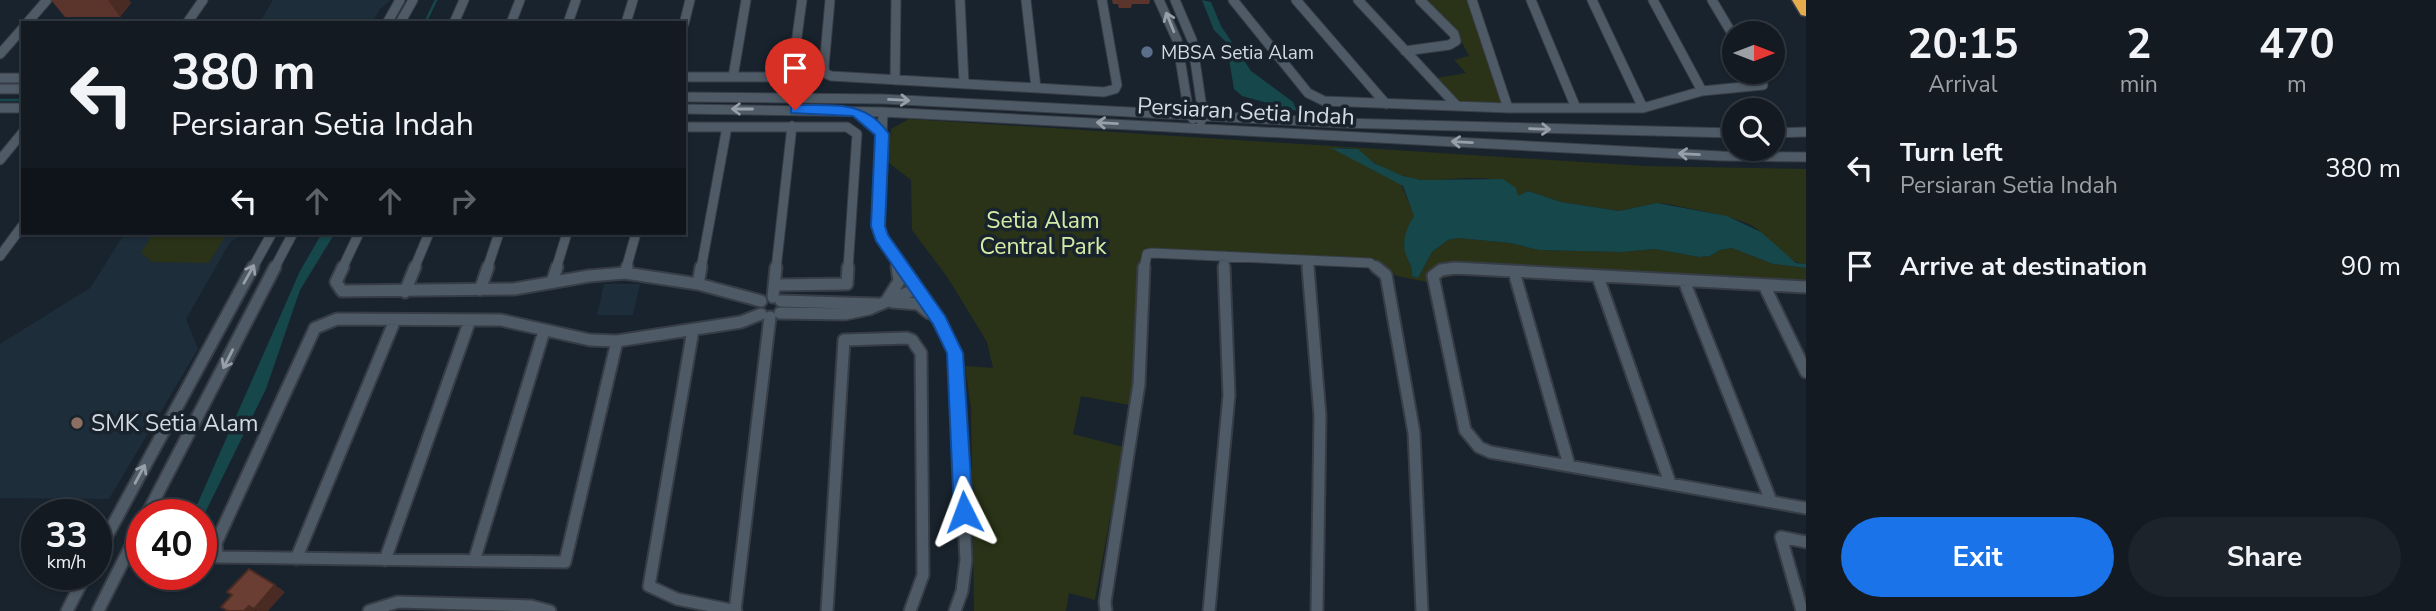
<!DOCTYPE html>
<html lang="en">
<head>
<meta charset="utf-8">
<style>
	body { margin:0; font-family:"Nunito Sans",sans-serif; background:#1c232a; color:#f1f3f6; height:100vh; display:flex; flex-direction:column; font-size:26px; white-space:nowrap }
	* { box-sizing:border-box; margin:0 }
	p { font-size:23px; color:#9da1a5 }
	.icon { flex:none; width:38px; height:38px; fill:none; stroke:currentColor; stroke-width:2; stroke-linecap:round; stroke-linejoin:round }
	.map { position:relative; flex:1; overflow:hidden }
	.details { display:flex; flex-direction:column; background:#131a22; width:630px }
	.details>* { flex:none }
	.hud { position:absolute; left:21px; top:21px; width:665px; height:214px; border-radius:0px; box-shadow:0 2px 5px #0004,0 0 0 2px #323840; background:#131a22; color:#f1f3f6; overflow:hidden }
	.needle { width:46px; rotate:90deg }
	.buttons { position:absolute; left:1722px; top:21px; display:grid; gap:14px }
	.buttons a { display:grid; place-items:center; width:63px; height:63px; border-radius:50%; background:#131a22; box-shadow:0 2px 5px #0004,0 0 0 2px #323840; font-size:35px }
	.speed { position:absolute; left:21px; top:499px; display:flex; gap:14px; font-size:35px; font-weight:700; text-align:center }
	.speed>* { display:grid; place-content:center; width:91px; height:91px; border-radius:50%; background:#131a22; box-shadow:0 2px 5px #0004,0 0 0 2px #323840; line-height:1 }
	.speed small { font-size:18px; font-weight:400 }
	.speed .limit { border:10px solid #d22; background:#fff; color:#111 }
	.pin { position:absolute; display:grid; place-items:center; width:60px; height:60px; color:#fff; margin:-72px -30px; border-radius:50% 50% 50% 0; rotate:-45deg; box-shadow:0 0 7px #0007 }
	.pin .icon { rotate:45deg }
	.me { position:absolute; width:77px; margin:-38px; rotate:357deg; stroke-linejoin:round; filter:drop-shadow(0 0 5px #0008) }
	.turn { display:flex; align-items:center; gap:24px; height:147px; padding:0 35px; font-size:32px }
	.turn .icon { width:91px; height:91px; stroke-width:2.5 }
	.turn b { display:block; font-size:49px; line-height:60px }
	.lanes { display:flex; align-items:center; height:66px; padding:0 35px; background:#0003; justify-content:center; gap:35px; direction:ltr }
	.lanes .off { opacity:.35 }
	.eta { display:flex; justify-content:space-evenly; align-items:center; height:119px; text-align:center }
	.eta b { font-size:42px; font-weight:700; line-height:49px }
	.primary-button { display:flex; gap:14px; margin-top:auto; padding:14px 35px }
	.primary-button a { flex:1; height:80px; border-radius:42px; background:#1a73e8; color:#fff; font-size:28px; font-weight:700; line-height:80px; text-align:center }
	.primary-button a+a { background:#1c232a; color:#f1f3f6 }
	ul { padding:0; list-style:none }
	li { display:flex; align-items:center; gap:21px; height:98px; padding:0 35px }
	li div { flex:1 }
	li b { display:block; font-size:26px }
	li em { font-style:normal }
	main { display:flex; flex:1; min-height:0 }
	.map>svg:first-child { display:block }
	.built { fill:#1d2d3a }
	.green { fill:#2a3317 }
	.water { fill:#15474b }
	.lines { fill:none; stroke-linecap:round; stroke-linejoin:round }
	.stream { stroke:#15474b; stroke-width:2.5 }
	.minor-far1-casing { stroke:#363d46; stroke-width:11 }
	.minor-casing { stroke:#363d46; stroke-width:15 }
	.highway-casing { stroke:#363d46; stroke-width:3 }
	.minor-far1 { stroke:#4e5a65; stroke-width:9 }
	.minor { stroke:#4e5a65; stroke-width:11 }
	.highway { fill:#e6ab4a; fill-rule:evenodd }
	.wall { fill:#5b352b }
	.shaded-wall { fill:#4a2b23 }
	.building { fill:#6a3e32; stroke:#4a2b23; stroke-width:2 }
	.oneway { stroke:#97a0a9 }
	.route { fill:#1a73e8; stroke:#114b97; stroke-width:2 }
	.service-dot { fill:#5c6f8a; stroke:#19232d; stroke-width:2.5 }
	.education-dot { fill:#8d6e63; stroke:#19232d; stroke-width:2.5 }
	.labels { text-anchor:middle; stroke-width:7; stroke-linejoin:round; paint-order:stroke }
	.far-poi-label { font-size:19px; fill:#d3dae1; stroke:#19232d; text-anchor:start }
	.street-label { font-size:23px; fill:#d3dae1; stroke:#19232d }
	.park-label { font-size:23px; fill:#d4eda6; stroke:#19232d }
	.poi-label { font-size:23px; fill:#d3dae1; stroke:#19232d; text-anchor:start }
</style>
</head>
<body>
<main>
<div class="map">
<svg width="1806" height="611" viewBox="0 0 1806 611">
	<rect width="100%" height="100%" fill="#19232d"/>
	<!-- built -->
	<path class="built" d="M273 0H391L380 9 372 23H259Z
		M125 233H246L230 242 186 319 198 349 109 499 0 498V344L90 288Z
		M604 284H640L633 315H597Z"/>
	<!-- green -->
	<path class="green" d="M1425 0H1472L1508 108 1457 106 1431 79 1466 73 1454 60 1469 56 1458 35Z
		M909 119 1645 166 1806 169V264C1783 263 1770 234 1749 224 1725 214 1694 210 1669 204L1657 203 1619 211 1561 202 1528 191 1518 197C1511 167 1446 182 1423 180 1403 178 1383 169 1367 158 1362 155 1360 150 1355 149 1348 147 1339 148 1333 148L1400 183 1415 216C1407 227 1402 242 1406 255 1409 264 1413 266 1412 276L1418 278 1432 252 1448 240 1458 238 1510 243 1539 250 1622 252 1655 249 1699 257 1710 256 1720 250 1732 248 1773 264 1806 268V284L1487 268 1427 282 1397 276 1377 265 1145 255 1135 406 1081 396 1073 434 1123 447 1095 600 1069 593 1066 611H974L971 408 965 366 993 368 987 342 948 278 912 230 911 180 888 162 891 129Z
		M154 233H227L209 263 152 262 141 252Z"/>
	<!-- water -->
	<path class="water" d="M1202 0 1211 2 1221 26 1251 71 1293 102 1297 111 1242 96 1234 89 1226 42 1214 30Z
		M1331 148 1358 149 1374 163 1403 176 1421 180 1503 179 1516 188 1518 196 1528 191 1561 202 1619 211 1657 203 1727 216 1761 232 1796 263 1806 264V268L1773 264 1732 248 1720 250 1710 256 1699 257 1655 249 1622 252 1539 250 1510 243 1458 238 1448 240 1432 252 1418 278 1412 276C1413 266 1409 264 1406 255 1401 242 1407 227 1414 216L1403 186Z
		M322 233H335L300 290 266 389 201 521V514H193L300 271Z"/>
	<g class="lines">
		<!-- stream -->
		<path class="stream" d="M425 23 436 0
			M0 100H23"/>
		<defs>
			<path id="minor-far1" d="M830 0 824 67 825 73 831 76 1104 92 1115 89 1117 85 1102 0
				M960 0 964 84
				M1026 0 1036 88
				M1159 0 1177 40 1189 114 1193 119
				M1175 0 1192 40 1203 115 1201 121
				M1233 0 1308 93 1324 101 1508 108H1643L1702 91 1763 85 1755 72
				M1296 0 1386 104
				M1358 0 1457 106
				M1472 0 1508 108
				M1531 0 1576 108
				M1592 0 1643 108
				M1653 0 1702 91
				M1712 0 1734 37
				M27 23 47 0
				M187 23 203 0
				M387 23 400 0
				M400 23 413 0
				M454 23 464 0
				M511 23 520 0
				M568 23 576 0
				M626 23 633 0
				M684 24 690 0
				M1405 51 1449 45 1456 41 1454 34 1420 0
				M0 54 23 28
				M684 77H779L792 73 802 0
				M733 77 746 0
				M0 78H23
				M895 80 896 0
				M0 89H23
				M684 97 883 99 1340 123 1734 133
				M0 108H23
				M684 109 883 112 1721 156 1806 157
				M883 112 878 226 881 237 903 269
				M684 127H847L857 134 848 269
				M1773 133 1806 132
				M0 160 23 132
				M0 256 23 225
				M1224 256V269
				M1307 260 1308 269
				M896 264 897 269
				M252 269 272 233
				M274 269 293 233
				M342 269 359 233
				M414 269 429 233
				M487 269 499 233
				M556 269 567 233
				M626 269 636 233
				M701 269 727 127
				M776 269 792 126
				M1144 269 1147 254 1152 253 1370 263 1378 269
				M1448 269H1473"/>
			<path id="minor" d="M343 267 336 282 342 291 514 289 589 276 625 273 698 284 761 301
				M902 267 939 321 955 353 966 560 962 591 955 611
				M1308 267 1320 416 1317 611
				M1376 267 1386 275 1414 433 1422 611
				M1514 272 1569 465
				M625 273 627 267
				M1598 277 1670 483
				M1684 281 1771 501
				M552 282 557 267
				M698 284 701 267
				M775 285 847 284 848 267
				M1764 285 1806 372
				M1806 287 1455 268 1441 270 1433 276 1465 430 1479 447 1490 452 1806 508
				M480 290 488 267
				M405 292 415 267
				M773 297 776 267
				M887 300 899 281 897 267
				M781 301 877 304
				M892 302 918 304 929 313
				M780 313 845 314 869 309 916 289
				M337 319 501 320 590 340 617 341 565 562 217 557 216 543 315 328Z
				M693 330 649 586 677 599 736 611
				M617 341 741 322 761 314
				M147 514 275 267
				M96 556 253 267
				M296 559 395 320
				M385 560 470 320
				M474 561 544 331
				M67 611 86 574
				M98 611 142 524
				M369 611 398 602 531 606 550 611
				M735 611 770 317
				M827 611 844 340 907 338 912 340 921 353 923 575 910 611
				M1106 611 1105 602 1139 384 1144 267
				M1209 611 1229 395 1224 267
				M1802 611 1781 537 1806 542"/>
			<path id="highway" d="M1792 0H1806V16L1801 15Z"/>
		</defs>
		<!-- minor-far1 casing -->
		<use href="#minor-far1" class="minor-far1-casing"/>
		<!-- minor casing -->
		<use href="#minor" class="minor-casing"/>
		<!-- highway casing -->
		<use href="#highway" class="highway-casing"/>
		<!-- minor-far1 -->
		<use href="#minor-far1" class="minor-far1"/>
		<!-- minor -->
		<use href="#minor" class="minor"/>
		<!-- highway -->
		<use href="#highway" class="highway"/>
	</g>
	<!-- wall -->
	<path class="wall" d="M51 0H129L131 3 120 17H65Z
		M1112 0H1150L1149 4H1132L1131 8H1119L1118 4H1113Z"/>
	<!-- shaded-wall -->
	<path class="shaded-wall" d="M108 0H129L131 3 120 17Z
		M275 585 285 592 268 611H257L254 609Z
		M249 606 256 611H244Z"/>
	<!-- building -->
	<path class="building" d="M249 569 275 585 254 609 249 606 244 611H228L221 607 232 595 227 592Z"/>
	<!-- one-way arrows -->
	<defs><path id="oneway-shaft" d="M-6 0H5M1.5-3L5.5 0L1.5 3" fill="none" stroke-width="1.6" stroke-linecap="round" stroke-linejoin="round" transform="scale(1.75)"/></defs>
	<g class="oneway">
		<use href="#oneway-shaft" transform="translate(1170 22) rotate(-112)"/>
		<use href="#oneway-shaft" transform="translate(899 100) rotate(3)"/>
		<use href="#oneway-shaft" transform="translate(742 109) rotate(-180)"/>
		<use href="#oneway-shaft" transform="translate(1107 123) rotate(-177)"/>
		<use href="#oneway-shaft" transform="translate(1540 129) rotate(2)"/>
		<use href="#oneway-shaft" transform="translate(1462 142) rotate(-177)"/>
		<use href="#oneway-shaft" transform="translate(1689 154) rotate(-177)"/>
		<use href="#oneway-shaft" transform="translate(249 274) rotate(-61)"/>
		<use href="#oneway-shaft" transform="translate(228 359) rotate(117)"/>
		<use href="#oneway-shaft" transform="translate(140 474) rotate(-62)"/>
	</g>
	<!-- route -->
	<path class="route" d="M795 105C833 106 865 99 889 134L885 226 888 235 945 316 963 353 973 512 970 518 964 520 957 518 954 512 947 353 933 324 876 241 871 226 875 135 853 116 791 113V107Z"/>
	<!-- markers -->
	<circle class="service-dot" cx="1147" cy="52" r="7"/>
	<circle class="education-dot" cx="77" cy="423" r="7"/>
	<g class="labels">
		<!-- far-poi labels -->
		<g class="far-poi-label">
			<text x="1161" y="59">MBSA Setia Alam</text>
		</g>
		<!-- street labels -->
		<g class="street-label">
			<text transform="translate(1246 111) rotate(3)" y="8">Persiaran Setia Indah</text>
		</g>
		<!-- park labels -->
		<g class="park-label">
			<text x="1043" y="228">Setia Alam<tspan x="1043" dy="26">Central Park</tspan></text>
		</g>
		<!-- poi labels -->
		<g class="poi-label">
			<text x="91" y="431">SMK Setia Alam</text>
		</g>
	</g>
</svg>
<div class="buttons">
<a><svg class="needle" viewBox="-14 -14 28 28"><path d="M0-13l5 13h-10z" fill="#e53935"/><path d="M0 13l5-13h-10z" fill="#9da1a5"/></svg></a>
<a><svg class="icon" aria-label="search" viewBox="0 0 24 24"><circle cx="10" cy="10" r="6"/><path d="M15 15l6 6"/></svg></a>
</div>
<div class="speed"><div>33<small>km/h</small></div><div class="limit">40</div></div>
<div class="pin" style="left:795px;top:110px;background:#d93025"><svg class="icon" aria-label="arrive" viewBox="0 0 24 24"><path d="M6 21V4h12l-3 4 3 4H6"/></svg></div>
<svg class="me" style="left:964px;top:512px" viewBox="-20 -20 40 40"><path d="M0-17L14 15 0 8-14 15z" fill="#1a73e8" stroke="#fff" stroke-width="4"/></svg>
<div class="hud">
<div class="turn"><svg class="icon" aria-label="left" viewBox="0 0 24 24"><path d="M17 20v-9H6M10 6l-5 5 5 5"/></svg><div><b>380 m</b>Persiaran Setia Indah</div></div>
<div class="lanes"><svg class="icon" aria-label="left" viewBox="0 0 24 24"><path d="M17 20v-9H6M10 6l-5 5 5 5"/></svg><svg class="icon off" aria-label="ahead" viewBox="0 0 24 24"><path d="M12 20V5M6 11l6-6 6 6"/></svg><svg class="icon off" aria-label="ahead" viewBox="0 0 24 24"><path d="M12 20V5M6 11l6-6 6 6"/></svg><svg class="icon off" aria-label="right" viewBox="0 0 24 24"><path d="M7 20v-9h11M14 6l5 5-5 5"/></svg></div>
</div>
</div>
<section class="details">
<div class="eta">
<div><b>20:15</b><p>Arrival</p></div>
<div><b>2</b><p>min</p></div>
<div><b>470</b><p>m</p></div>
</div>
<ul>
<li><svg class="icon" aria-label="left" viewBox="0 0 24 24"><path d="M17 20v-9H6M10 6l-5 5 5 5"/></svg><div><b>Turn left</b><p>Persiaran Setia Indah</p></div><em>380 m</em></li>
<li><svg class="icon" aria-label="arrive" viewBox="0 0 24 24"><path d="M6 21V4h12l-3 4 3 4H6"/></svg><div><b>Arrive at destination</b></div><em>90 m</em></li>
</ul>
<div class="primary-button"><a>Exit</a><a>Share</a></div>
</section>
</main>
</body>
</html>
